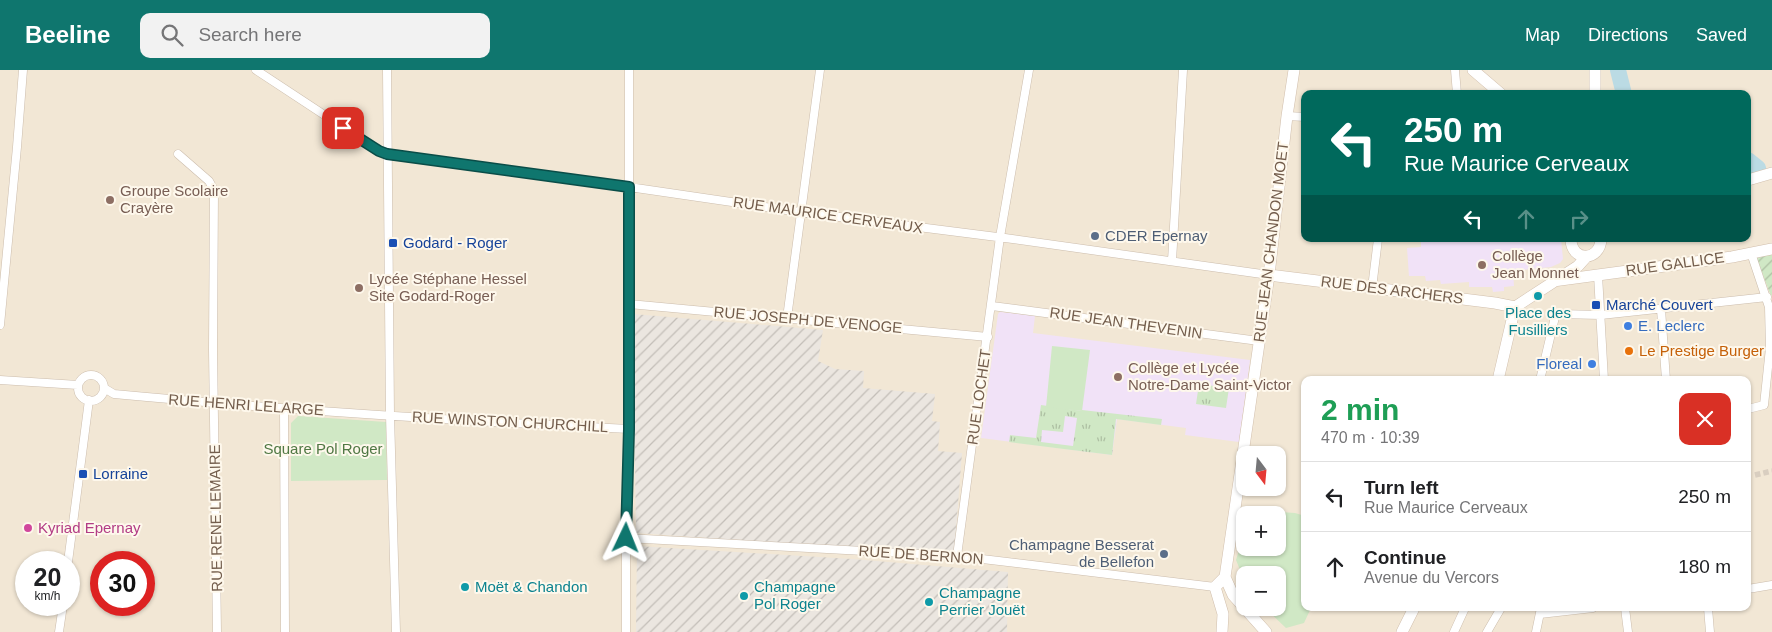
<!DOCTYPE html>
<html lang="en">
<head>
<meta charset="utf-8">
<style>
	body { margin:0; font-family:Arial,sans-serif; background:#f2f2f2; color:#202124; height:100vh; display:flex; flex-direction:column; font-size:19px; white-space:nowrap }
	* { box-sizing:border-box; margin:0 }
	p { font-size:16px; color:#757577 }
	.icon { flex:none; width:28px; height:28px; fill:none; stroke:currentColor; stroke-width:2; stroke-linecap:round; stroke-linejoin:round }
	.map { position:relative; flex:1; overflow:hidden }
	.sheet { position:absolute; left:1301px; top:306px; width:450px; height:235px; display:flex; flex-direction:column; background:#fff; border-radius:10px; box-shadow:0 1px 4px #0004 }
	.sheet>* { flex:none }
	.guide { position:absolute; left:1301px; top:20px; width:450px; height:152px; border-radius:10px; box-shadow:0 1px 4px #0004; background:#00695c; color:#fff; overflow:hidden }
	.needle { width:32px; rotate:164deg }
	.fabs { position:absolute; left:1236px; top:376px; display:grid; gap:10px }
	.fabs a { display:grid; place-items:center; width:50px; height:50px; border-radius:10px; background:#fff; box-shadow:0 1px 4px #0004; font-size:25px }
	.speed { position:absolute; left:15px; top:481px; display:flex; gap:10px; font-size:25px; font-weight:700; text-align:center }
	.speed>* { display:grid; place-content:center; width:65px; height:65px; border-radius:50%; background:#fff; box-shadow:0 1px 4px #0004; line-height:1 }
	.speed small { font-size:12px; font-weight:400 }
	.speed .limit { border:8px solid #d22; background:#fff; color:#111 }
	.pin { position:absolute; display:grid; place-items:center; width:42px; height:42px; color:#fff; margin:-21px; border-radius:10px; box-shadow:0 2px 8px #0006 }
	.me { position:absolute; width:55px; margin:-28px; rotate:2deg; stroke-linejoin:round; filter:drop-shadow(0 0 4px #0008) }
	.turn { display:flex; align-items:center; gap:18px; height:105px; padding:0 20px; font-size:22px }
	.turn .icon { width:65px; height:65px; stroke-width:2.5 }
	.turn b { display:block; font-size:35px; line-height:42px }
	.lanes { display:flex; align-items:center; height:48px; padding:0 20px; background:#0003; justify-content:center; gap:25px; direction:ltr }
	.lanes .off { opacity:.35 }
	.round { display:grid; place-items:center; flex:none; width:52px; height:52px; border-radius:10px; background:#f2f2f2 }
	.summary { display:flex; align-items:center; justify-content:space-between; height:85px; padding:0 20px }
	h1 { font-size:30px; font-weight:600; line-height:38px; color:#1e9e55 }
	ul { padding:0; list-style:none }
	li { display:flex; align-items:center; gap:15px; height:70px; padding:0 20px; border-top:1px solid #e0e0e0 }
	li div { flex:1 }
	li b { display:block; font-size:19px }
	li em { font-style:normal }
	header { display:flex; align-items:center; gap:30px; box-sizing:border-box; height:70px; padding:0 25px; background:#0f766e; color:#fff }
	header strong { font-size:24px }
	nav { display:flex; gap:28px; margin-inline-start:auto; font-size:18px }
	.search { width:350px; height:45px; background:#f2f2f2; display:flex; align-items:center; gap:12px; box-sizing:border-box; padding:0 18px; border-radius:10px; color:#757577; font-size:19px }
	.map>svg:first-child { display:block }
	.residential { fill:#f2e7d5; fill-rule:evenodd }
	.industrial { fill:url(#industrial-furrows) }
	.education { fill:#f1e2f7 }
	.grass { fill:url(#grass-tufts); fill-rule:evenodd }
	.park { fill:#d0e8c5 }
	.garden { fill:url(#garden-furrows) }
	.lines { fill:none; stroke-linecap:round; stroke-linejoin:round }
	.river { stroke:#bbdbe4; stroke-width:16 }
	.pedestrian-tunnel { stroke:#d9cec0; stroke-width:5.5; stroke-dasharray:5.5 3; stroke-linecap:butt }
	.minor-casing { stroke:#ccbdad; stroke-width:9 }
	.secondary-casing { stroke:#d1bfad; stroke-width:12 }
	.minor { stroke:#fff; stroke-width:8 }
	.secondary { stroke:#fff; stroke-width:11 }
	.route-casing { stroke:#0a4d48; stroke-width:12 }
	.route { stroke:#0f766e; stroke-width:9 }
	.education-dot { fill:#8d6e63; stroke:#fef8ec; stroke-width:2 }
	.service-dot { fill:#5c6f8a; stroke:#fef8ec; stroke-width:2 }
	.transit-dot { fill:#1a4fb4; stroke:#fef8ec; stroke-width:2 }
	.culture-dot { fill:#0f9aa8; stroke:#fef8ec; stroke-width:2 }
	.shop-dot { fill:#3f7fe0; stroke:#fef8ec; stroke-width:2 }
	.food-dot { fill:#e8710a; stroke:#fef8ec; stroke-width:2 }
	.hotel-dot { fill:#d1479c; stroke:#fef8ec; stroke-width:2 }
	.labels { text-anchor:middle; stroke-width:4; stroke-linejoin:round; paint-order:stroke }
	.education-label { font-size:15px; fill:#785e54; stroke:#fef8ec; text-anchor:start }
	.street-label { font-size:15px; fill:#735d4c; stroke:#fef8ec }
	.service-label { font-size:15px; fill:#4e5e75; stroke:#fef8ec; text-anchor:start }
	.transit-label { font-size:15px; fill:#164399; stroke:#fef8ec; text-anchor:start }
	.culture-label { font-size:15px; fill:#0d838f; stroke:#fef8ec; text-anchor:start }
	.shop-label { font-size:15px; fill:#366cbe; stroke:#fef8ec; text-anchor:start }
	.food-label { font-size:15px; fill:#c56008; stroke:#fef8ec; text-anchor:start }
	.park-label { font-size:15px; fill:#507844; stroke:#fef8ec }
	.hotel-label { font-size:15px; fill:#b23c85; stroke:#fef8ec; text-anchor:start }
</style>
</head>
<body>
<header>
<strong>Beeline</strong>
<div class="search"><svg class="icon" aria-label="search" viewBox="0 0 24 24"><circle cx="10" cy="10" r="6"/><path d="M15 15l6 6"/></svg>Search here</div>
<nav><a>Map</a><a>Directions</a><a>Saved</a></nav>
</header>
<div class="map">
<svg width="1772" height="562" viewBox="0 0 1772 562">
	<defs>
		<pattern id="industrial-furrows" width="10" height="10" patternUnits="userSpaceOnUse" patternTransform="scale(1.25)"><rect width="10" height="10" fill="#ebe6e0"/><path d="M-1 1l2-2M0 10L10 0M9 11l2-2" fill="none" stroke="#c3beb8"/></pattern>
		<pattern id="grass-tufts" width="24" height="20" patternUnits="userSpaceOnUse" patternTransform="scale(1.25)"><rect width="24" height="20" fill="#d0e8c5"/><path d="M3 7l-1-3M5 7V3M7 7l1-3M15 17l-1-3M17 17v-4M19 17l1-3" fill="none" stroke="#adbfa2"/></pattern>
		<pattern id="garden-furrows" width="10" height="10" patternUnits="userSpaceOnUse" patternTransform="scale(1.25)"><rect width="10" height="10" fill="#d0e8c5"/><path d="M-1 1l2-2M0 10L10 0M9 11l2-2" fill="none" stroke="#adbfa2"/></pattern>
	</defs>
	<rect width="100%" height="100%" fill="#fbf4e6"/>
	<!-- residential -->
	<path class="residential" d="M0 0H1772V562H0ZM1305 24H1748V169H1305ZM1305 310H1748V538H1305ZM1245 385H1278V418H1245ZM1245 445H1278V478H1245ZM26 492H69V535H26ZM101 492H144V535H101ZM1245 505H1278V538H1245Z"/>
	<!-- industrial -->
	<path class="industrial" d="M633 244 823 260 818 291 835 299 864 301 863 318 935 324 932 351 940 352 938 381 962 383 954 485 636 463Z
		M637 476 852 489 1008 502 1007 562H636Z"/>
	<!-- education -->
	<path class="education" d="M1421 169H1561L1563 189 1560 193 1551 197 1513 201 1514 216 1504 217V221L1493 222 1492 217H1469V212L1441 214 1440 210 1426 211 1425 206H1409L1407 178 1421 177Z
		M1000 242 1035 246 1033 263 1250 290 1239 372 1185 365 1186 358 1117 349 1112 385 981 368 998 244Z"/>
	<!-- grass -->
	<path class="grass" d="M1199 314 1229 318 1226 338 1196 334Z
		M1041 335 1082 341V340L1162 349 1161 355 1116 349 1112 385 1009 372 1010 365 1036 368ZM1065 346 1077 348 1073 376 1041 372 1042 360 1063 362Z"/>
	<!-- park -->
	<path class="park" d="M1052 276 1090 280 1082 341 1046 337Z
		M298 346 386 352 387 410 291 411V353Z
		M1251 440 1295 443 1305 446V538H1311L1304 553 1286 558 1265 538H1278V505H1245V512L1236 490 1245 461V478H1278V445H1250Z"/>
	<!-- garden -->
	<path class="garden" d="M1772 184V225L1771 226 1756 187Z"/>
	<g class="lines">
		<!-- river -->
		<path class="river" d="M1618 0 1624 24
			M1748 90 1758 98"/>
		<!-- pedestrian-tunnel -->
		<path class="pedestrian-tunnel" d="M1755 405 1772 401"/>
		<defs>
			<path id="minor" d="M256 0 379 81 387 85 629 117 800 142 1005 168 1269 205
				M387 0 390 345 396 562
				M1455 0 1457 24
				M1287 46 1305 47
				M178 84 209 111 214 120 213 280 217 562
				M1172 191 1183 0
				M1598 205 1604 310
				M1372 218 1378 169
				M629 234 988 267
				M992 236 1259 271
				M1661 239 1666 310
				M787 248 820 0
				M0 255 17 77 23 0
				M78 318a13 13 0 1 1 26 0a13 13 0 1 1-26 0Z
				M0 310 78 315
				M1540 310 1555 247 1558 244 1601 245 1767 227
				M104 318 114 324C285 340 457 351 629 359
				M284 338 285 562
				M1748 339 1764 335 1770 278 1769 237 1751 183
				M626 468 957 486 1215 517
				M957 486 1000 167 1029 0
				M68 492 89 330
				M1748 519 1772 515
				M1625 538 1628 562
				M1708 538 1710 562
				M1540 544 1593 538
				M59 562 63 535
				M626 562V468L629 359V0
				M1454 562 1465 538
				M1487 562 1501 538
				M1536 562 1541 538"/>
			<path id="secondary" d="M1473 0 1501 24
				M1595 0V24
				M1748 110 1772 103
				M1571 169C1571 192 1600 192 1601 169
				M1269 205 1495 233 1515 237
				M1553 211 1732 187 1772 179
				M1515 237 1578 196 1587 186
				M1498 310 1515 237
				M1225 507 1269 205 1287 46 1294 0
				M1225 507 1233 525 1266 562
				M1222 562 1223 544 1215 517 1225 507
				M1402 562 1414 538"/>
		</defs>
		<!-- minor casing -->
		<use href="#minor" class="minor-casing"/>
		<!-- secondary casing -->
		<use href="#secondary" class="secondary-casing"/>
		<!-- minor -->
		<use href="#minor" class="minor"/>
		<!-- secondary -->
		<use href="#secondary" class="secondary"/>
	</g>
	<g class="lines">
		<defs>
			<path id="route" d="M343 58 379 81 387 84 629 117V359L626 468"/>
		</defs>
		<!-- route casing -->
		<use href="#route" class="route-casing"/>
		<!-- route -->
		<use href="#route" class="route"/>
	</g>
	<!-- markers -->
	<g class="education-dot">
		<circle cx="110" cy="130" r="5"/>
		<circle cx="1482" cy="195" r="5"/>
		<circle cx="359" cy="218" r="5"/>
		<circle cx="1118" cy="307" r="5"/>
	</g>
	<g class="service-dot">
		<circle cx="1095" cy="166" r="5"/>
		<circle cx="1164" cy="484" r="5"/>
	</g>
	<g class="transit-dot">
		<rect x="388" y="168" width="10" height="10" rx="2.5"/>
		<rect x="1591" y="230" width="10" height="10" rx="2.5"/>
		<rect x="78" y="399" width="10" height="10" rx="2.5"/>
	</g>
	<g class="culture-dot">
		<circle cx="1538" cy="226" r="5"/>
		<circle cx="465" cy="517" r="5"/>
		<circle cx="744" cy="526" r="5"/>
		<circle cx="929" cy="532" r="5"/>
	</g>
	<g class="shop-dot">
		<circle cx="1628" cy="256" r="5"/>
		<circle cx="1592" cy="294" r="5"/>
	</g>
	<circle class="food-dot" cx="1629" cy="281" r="5"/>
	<circle class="hotel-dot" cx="28" cy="458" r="5"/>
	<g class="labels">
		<!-- education labels -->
		<g class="education-label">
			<text x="120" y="126">Groupe Scolaire<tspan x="120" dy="17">Crayère</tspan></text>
			<text x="1492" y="191">Collège<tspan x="1492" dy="17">Jean Monnet</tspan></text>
			<text x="369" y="214">Lycée Stéphane Hessel<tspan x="369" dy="17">Site Godard-Roger</tspan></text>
			<text x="1128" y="303">Collège et Lycée<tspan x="1128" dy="17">Notre-Dame Saint-Victor</tspan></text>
		</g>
		<!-- street labels -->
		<g class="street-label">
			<text transform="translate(828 145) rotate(8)" y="5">RUE MAURICE CERVEAUX</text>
			<text transform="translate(1271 172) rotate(-83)" y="5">RUE JEAN CHANDON MOET</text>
			<text transform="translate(1675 194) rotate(-8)" y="5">RUE GALLICE</text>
			<text transform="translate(1392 220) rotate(7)" y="5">RUE DES ARCHERS</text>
			<text transform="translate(808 250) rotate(5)" y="5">RUE JOSEPH DE VENOGE</text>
			<text transform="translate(1126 253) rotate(8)" y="5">RUE JEAN THEVENIN</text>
			<text transform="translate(979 327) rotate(-82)" y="5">RUE LOCHET</text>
			<text transform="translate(246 335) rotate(4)" y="5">RUE HENRI LELARGE</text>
			<text transform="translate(510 352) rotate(3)" y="5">RUE WINSTON CHURCHILL</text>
			<text transform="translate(216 448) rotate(-91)" y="5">RUE RENE LEMAIRE</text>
			<text transform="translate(921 485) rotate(4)" y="5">RUE DE BERNON</text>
		</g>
		<!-- service labels -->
		<g class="service-label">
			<text x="1105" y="171">CDER Epernay</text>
			<text x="1154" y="480" text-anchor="end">Champagne Besserat<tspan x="1154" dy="17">de Bellefon</tspan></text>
		</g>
		<!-- transit labels -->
		<g class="transit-label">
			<text x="403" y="178">Godard - Roger</text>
			<text x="1606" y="240">Marché Couvert</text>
			<text x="93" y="409">Lorraine</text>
		</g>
		<!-- culture labels -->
		<g class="culture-label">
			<text x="1538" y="248" text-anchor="middle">Place des<tspan x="1538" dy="17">Fusilliers</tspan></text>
			<text x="475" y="522">Moёt &amp; Chandon</text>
			<text x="754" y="522">Champagne<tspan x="754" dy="17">Pol Roger</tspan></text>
			<text x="939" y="528">Champagne<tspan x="939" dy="17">Perrier Jouët</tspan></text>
		</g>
		<!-- shop labels -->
		<g class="shop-label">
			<text x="1638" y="261">E. Leclerc</text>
			<text x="1582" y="299" text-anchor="end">Floreal</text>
		</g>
		<!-- food labels -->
		<g class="food-label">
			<text x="1639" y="286">Le Prestige Burger</text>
		</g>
		<!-- park labels -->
		<g class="park-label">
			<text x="323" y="384">Square Pol Roger</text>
		</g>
		<!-- hotel labels -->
		<g class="hotel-label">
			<text x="38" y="463">Kyriad Epernay</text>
		</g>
	</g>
</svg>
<div class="fabs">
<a><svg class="needle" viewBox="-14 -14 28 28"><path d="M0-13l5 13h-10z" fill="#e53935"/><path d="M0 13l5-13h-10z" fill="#757577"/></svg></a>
<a>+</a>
<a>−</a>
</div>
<div class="speed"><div>20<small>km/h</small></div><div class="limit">30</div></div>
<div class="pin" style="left:343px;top:58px;background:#d93025"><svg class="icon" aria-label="arrive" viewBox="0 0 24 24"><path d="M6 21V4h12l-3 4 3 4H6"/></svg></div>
<svg class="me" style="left:626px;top:468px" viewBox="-20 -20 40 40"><path d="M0-17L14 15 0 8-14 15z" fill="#0f766e" stroke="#fff" stroke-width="4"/></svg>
<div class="guide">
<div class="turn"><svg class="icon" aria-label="left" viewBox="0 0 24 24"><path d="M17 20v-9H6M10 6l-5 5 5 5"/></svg><div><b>250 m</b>Rue Maurice Cerveaux</div></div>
<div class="lanes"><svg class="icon" aria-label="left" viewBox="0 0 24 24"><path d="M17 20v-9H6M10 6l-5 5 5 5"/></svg><svg class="icon off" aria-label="ahead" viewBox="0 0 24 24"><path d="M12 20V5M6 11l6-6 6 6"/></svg><svg class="icon off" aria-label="right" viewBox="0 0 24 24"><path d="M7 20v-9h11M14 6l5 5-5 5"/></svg></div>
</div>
<section class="sheet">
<div class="summary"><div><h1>2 min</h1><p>470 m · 10:39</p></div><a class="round" style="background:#d93025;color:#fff"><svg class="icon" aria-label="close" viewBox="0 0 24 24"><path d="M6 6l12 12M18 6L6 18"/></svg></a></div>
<ul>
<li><svg class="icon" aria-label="left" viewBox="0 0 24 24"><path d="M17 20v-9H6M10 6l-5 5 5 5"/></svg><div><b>Turn left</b><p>Rue Maurice Cerveaux</p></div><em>250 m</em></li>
<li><svg class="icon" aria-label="ahead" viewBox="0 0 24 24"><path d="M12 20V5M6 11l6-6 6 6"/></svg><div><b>Continue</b><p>Avenue du Vercors</p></div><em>180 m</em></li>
</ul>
</section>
</div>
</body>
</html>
